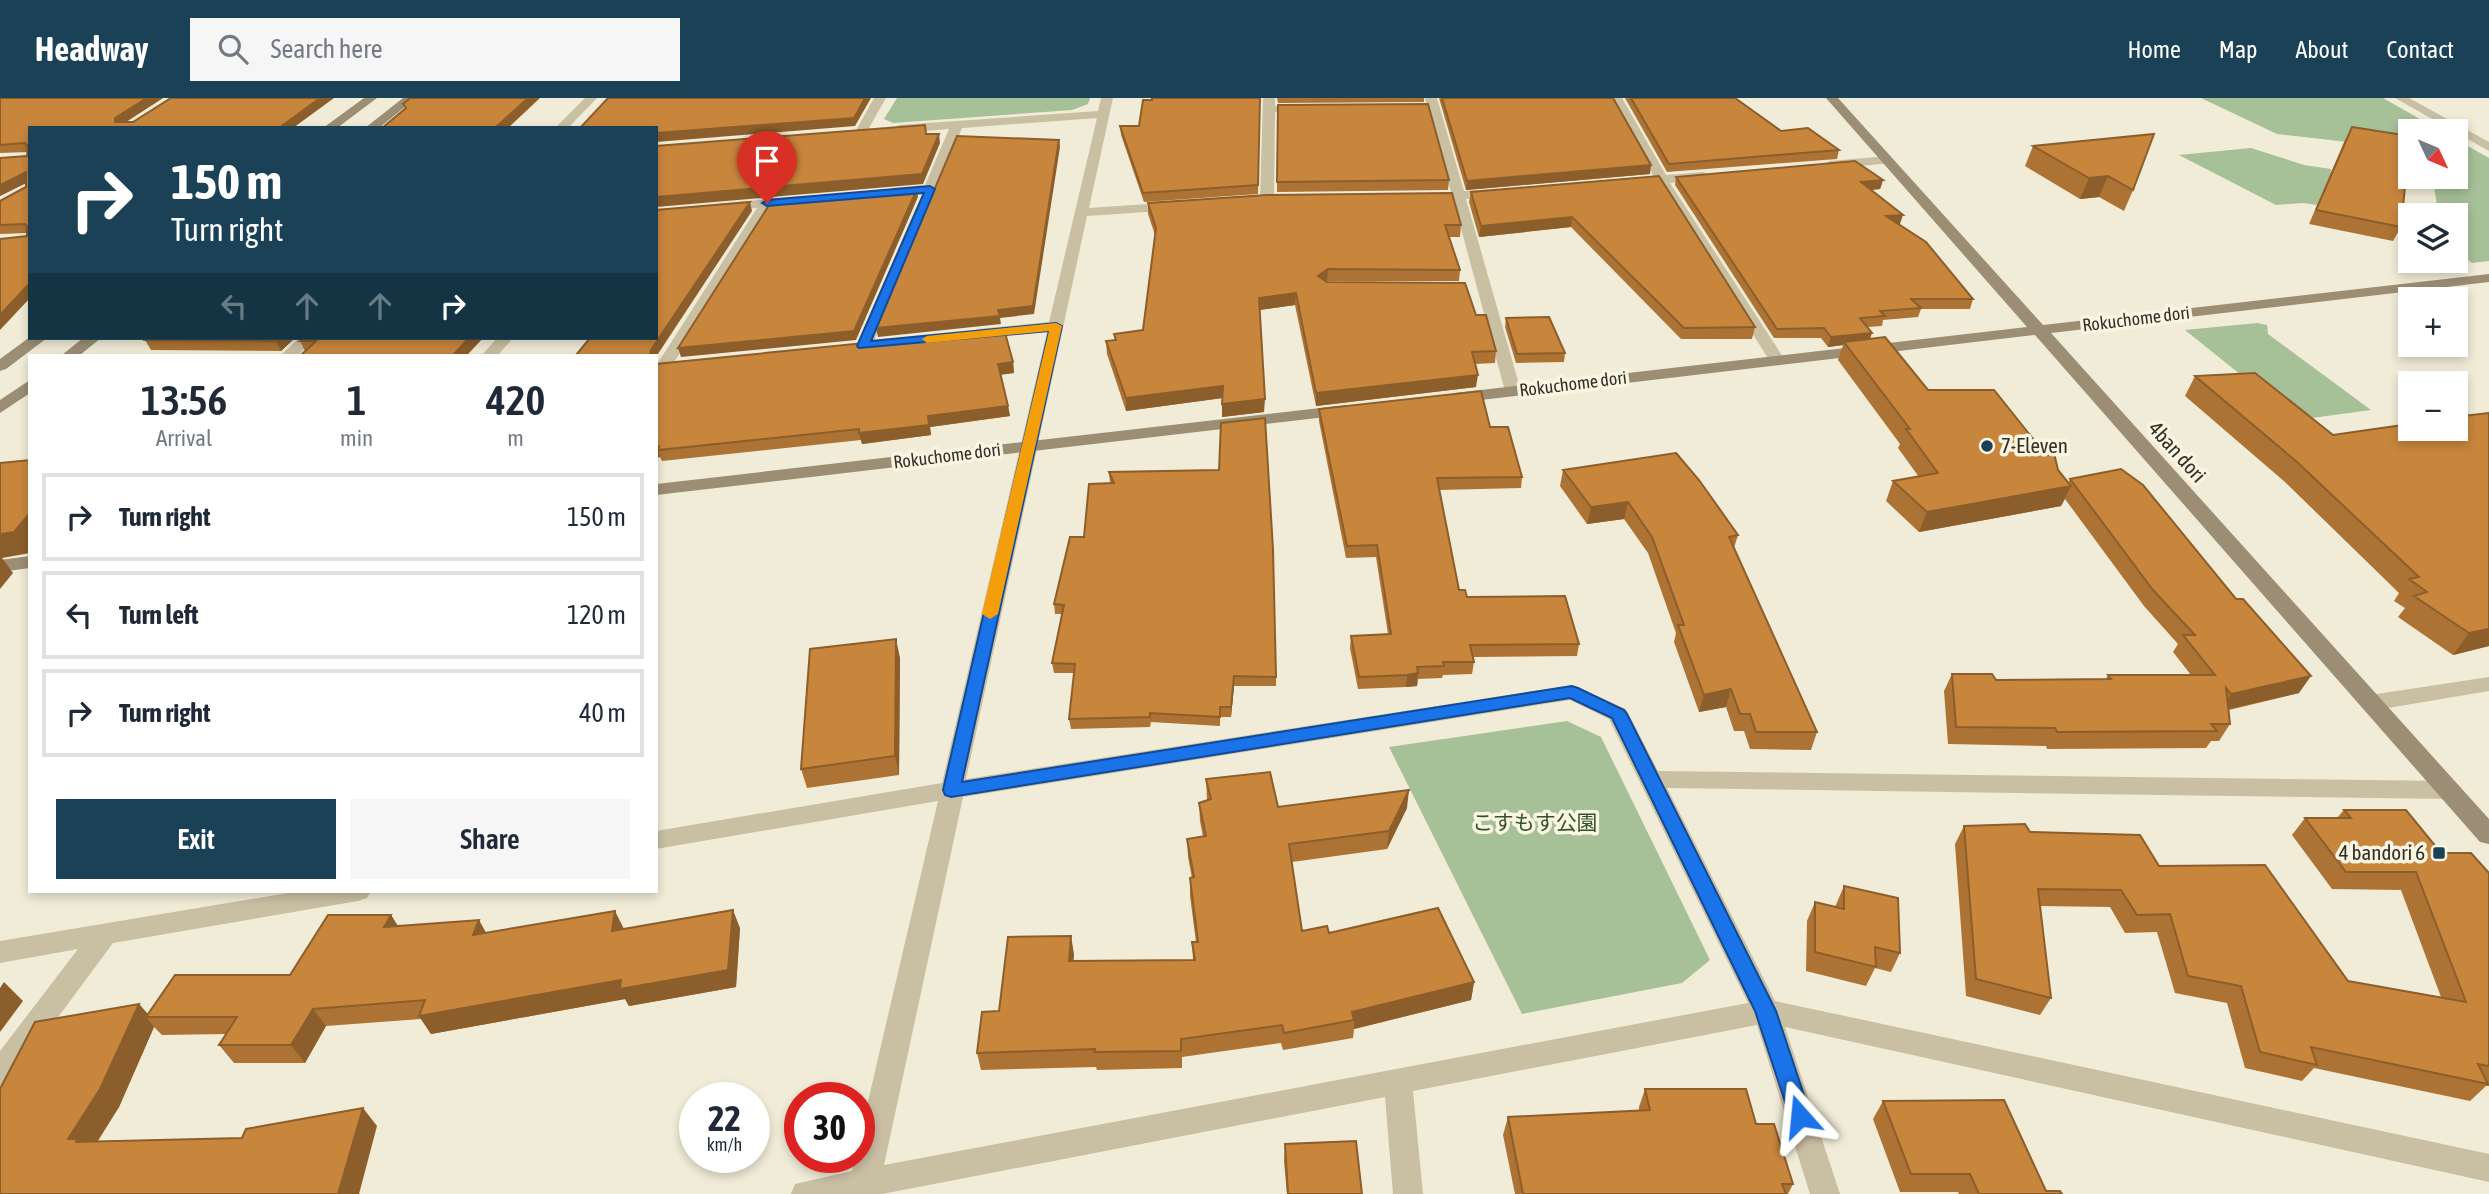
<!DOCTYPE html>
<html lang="en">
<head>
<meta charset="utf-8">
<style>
	body { margin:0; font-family:"Asap Condensed","Noto Sans JP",sans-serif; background:#f6f6f7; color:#1f2937; height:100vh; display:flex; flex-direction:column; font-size:26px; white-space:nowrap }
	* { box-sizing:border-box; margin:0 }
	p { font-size:23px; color:#747a83 }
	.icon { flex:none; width:38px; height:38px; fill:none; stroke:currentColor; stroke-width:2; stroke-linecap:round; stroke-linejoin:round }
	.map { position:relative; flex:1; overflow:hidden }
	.sheet { position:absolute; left:28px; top:256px; width:630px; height:539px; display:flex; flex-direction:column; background:#fff; border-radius:0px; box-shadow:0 4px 10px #0003 }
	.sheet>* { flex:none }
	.banner { position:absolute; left:28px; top:28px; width:630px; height:214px; border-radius:0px; box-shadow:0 4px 10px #0003; background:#1a4155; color:#fff; overflow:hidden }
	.needle { width:46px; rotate:134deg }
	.fabs { position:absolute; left:2398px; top:21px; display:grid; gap:14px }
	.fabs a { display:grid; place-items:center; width:70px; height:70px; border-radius:0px; background:#fff; box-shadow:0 4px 10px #0003; font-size:35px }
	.speed { position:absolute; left:679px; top:984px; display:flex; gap:14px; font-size:35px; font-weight:700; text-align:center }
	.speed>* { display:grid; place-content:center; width:91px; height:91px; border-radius:50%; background:#fff; box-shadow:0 4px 10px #0003; line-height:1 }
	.speed small { font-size:18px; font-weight:400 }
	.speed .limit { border:10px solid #d22; background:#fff; color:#111 }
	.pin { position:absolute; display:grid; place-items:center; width:60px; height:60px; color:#fff; margin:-72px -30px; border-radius:50% 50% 50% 0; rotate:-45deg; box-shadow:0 0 7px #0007 }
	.pin .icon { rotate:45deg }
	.me { position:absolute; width:77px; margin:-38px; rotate:342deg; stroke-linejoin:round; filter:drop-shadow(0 0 5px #0008) }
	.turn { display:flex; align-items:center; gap:24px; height:147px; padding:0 28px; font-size:32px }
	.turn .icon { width:91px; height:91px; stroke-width:2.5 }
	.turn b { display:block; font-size:49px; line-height:60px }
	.lanes { display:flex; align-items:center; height:66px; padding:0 28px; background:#0003; justify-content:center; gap:35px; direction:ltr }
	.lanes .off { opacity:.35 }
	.eta { display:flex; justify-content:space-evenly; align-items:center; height:119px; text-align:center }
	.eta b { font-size:42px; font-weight:600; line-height:49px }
	.cta { display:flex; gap:14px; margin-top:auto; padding:14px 28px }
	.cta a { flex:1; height:80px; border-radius:0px; background:#1a4155; color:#fff; font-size:28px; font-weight:600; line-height:80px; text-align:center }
	.cta a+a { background:#f6f6f7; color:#1f2937 }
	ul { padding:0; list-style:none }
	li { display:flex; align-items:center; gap:21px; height:88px; margin:0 14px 10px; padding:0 14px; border:4px solid #e0e1e3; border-radius:0px }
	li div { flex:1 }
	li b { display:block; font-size:26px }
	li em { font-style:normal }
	header { display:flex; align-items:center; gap:42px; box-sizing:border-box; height:98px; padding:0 35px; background:#1a4155; color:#fff }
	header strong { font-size:33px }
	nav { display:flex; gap:38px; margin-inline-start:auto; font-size:24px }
	.search { width:490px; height:63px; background:#f6f6f7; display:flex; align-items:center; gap:18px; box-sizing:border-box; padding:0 24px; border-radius:0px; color:#747a83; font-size:26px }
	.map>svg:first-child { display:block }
	.green { fill:#a6c097 }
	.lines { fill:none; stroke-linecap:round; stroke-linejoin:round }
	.street { fill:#c9bfa3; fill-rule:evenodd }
	.secondary { fill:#9c8e74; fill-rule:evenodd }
	.wall { fill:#ac7334 }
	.shaded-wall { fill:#8c5e2b }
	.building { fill:#c8863d; stroke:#8c5e2b; stroke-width:2 }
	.route { fill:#1a73e8; stroke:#114b97; stroke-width:2 }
	.slow { fill:#f59e0b }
	.poi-dot { fill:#1a4155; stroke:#f9f5e3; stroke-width:2.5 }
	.labels { text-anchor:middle; stroke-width:7; stroke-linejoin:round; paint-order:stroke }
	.far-street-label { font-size:18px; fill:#342e25; stroke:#f9f5e3 }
	.poi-label { font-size:21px; fill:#342e25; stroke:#f9f5e3; text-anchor:start }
	.street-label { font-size:21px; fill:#342e25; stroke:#f9f5e3 }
	.park-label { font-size:21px; fill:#375228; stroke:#f9f5e3 }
</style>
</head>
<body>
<header>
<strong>Headway</strong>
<div class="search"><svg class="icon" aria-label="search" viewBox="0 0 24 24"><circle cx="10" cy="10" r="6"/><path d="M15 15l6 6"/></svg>Search here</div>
<nav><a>Home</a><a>Map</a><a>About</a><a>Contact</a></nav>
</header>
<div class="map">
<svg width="2489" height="1096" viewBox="0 0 2489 1096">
	<rect width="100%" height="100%" fill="#f1ecd7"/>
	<!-- green -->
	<path class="green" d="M897 0H1090L1088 6 1072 12 893 25 884 21Z
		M2201 0H2383L2441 33H2410V51L2277 36Z
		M2455 41 2489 60V163L2472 165 2455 152V117H2438L2433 79H2455Z
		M2251 50 2304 67 2331 71V109L2303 105 2276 107 2179 57Z
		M2257 225 2267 227 2268 236 2371 312 2297 322 2185 232Z
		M1567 623 1601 639 1710 862 1682 885 1522 916 1389 649Z"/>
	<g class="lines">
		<!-- street -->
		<path class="street" d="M585 0H597L568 30H555Z
			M874 0H886L865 37H857L855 34Z
			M1101 0H1113L1089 110 1177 104 1184 108 1177 112 1087 118 966 681 1572 587 1626 611 1658 673 2448 683 2456 686 2460 692 2456 698 2448 701 1667 690 1775 903 2489 1056V1084L1785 929 1840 1096H1810L1757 927 1413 993 1423 1096H1393L1385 999 882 1096H791L795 1086 852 1073 855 1059H859V1042L938 703 656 751V733L942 685 1047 234 978 241 970 236 978 231 1049 224 1097 20 962 30 872 248 864 253 856 248 922 96 891 98 884 94 891 90 925 87 949 31 899 35 893 31 899 27 1098 13ZM1570 602 1609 621 1748 905 884 1067 963 699Z
			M1263 0H1275V8H1306L1312 11 1306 14H1275L1274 101 1267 105 1260 101Z
			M1425 0H1437L1464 93 1498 91 1505 95 1498 99 1466 101 1521 293 1519 297H1507L1505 293 1453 101 1425 103 1418 99 1425 95 1451 94Z
			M1610 0H1622L1666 77 1704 74 1710 78 1704 82 1670 85 1785 262 1783 265H1771L1658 86 1635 88 1629 84 1635 80 1654 79Z
			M2395 0H2409L2489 44V53Z
			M1887 58 1893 62 1891 65 1830 71 1824 67 1830 63Z
			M799 98 806 102 804 105 771 108 670 271H658L656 268 757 110 723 113 716 109 718 106Z
			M299 240H316L298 257H281Z
			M497 240H513L498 257H482Z
			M2489 579V593L2370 613 2362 610 2359 605 2362 600 2370 597Z
			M300 793H371L367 800 358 803 113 845 10 984 0 988V953L78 851 0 865V843Z"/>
		<!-- secondary -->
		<path class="secondary" d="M364 0H377L337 30H323Z
			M403 0H416L379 30H365Z
			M1826 0H1838L2043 227 2489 176V184L2051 235 2489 721V746L2480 744 2035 237 1455 305 1449 304 1447 300 1455 295 2027 229Z
			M30 239 47 240 6 271 0 273V261Z
			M83 240H101L80 257H62Z
			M30 282V295L0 315V302Z
			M1346 307 1352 308 1354 312 1352 316 656 397V386Z
			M30 458V470L0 474V462Z"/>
	</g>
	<!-- wall -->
	<path class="wall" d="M0 0H163L125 24 293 30H30V200L27 135 0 136V103L26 89V85L0 98V60L27 58 28 54 0 55Z
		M1260 0 1258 96 1144 104 1121 37 1120 28H1139Z
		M1277 0H1424V4L1278 5Z
		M1439 0H1613L1650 76 1466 92Z
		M1625 0H1735L1781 33 1839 52 1837 61 1667 74Z
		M1278 7 1449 82 1448 92 1277 94Z
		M2352 29 2401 129 2393 143 2309 126 2345 42Z
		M2154 36 2133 92 2124 113 2099 99 2080 101 2025 68 2033 48Z
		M1659 78 1755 229 1752 241H1681L1571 129 1479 139 1469 104 1471 94Z
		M1676 79 1883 82 1880 91 1871 92 1900 126H1898L1973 201 1970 211H1921L1918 219 1883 222 1882 228 1867 229 1870 241 1928 292 2058 372 2068 386 2070 381 2299 595 2229 612 2230 626 2219 643H2211L2206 650 2047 651 2046 648 1948 646 1944 593 1952 576 1996 582 2106 581 2108 577H2191L2173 554 2178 546 2144 508 2065 401 2061 408 1919 434 1886 403 1893 383 1919 379 1898 350 1900 346 1838 262 1843 247 1828 249 1821 240H1774L1675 87Z
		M1148 105 1461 127 1460 139H1449L1460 172 1459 183H1326L1476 217 1496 253 1495 265 1475 266 1476 289 1316 308 1295 207 1259 212 1264 314 1222 319V300L1126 313 1107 256 1106 243 1115 242 1114 236 1143 232 1155 137 1148 116Z
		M1506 220 1565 255 1564 264 1516 265 1505 229Z
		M295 240 281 253 151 252 145 242Z
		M304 240H483L467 257 305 253 300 243Z
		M1013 264 1014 275 1001 276 1010 318 930 329 931 337 862 346 861 342 662 363 660 359 656 360V266Z
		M2195 278 2333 337 2489 315V548L2453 557 2398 519 2405 510 2394 503 2399 495 2285 384 2185 298Z
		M1319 311 1490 329 1522 379 1521 390 1439 392 1459 492 1467 499 1579 546 1577 558 1473 559 1474 564 1472 576 1443 577 1442 580 1418 581 1417 588 1406 589 1358 591 1350 550 1351 538 1388 536 1376 459 1346 460 1319 323Z
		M1563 372 1738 437 1734 450 1817 634 1811 652 1750 651 1744 633H1734L1726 609 1699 614 1674 544 1676 535 1648 455 1624 421 1587 426 1560 388Z
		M1109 374 1276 579V588H1234L1231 619H1220V628L1151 624 1150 629 1071 631 1069 621 1074 575H1054L1052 565 1062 516H1055L1054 506 1084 439 1110 385Z
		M900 560 899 677 807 690 801 671Z
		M1206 681 1278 709 1407 710 1387 751 1292 764 1302 833 1329 835 1474 884 1471 902 1354 931 1353 940 1283 952 1281 945 1182 959V970L1097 972 1096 969 981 972 977 955 999 913 1074 856 1073 863 1193 862 1192 844H1196L1190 798V780H1192L1188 759 1187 741 1203 739 1200 723 1199 705 1207 702Z
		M2344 712 2489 775V988H2486L2470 1003 2314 970 2302 983 2245 970 2227 905 2175 895 2157 834 2125 835 2110 809 2040 808 2051 900 2040 917 1966 898 1955 746 1964 728 2030 734 2159 768 2348 883 2441 899 2401 792 2332 791 2292 737 2305 720H2337Z
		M1844 788 1900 855 1891 874 1875 870 1866 888 1806 873 1807 823 1815 804 1835 809Z
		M391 817 398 828 486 834 624 831 740 830 736 889 629 908 625 901 431 936 421 921 326 928 305 965H234L219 947 226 936 162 937 154 929 119 1009 97 1043 242 1040 377 1028 0 1096 139 906 148 916 290 877Z
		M1645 991 1756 1026 1793 1086 1788 1096H1515L1503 1037 1508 1019 1639 1013V1009Z
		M1883 1003 2046 1093 2062 1096H1959L1958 1094H1900L1873 1021Z
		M1285 1046 1362 1096H1287L1284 1063Z"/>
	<!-- shaded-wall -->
	<path class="shaded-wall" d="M147 0H163L120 28 115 24V20Z
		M320 0H334L293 30H279Z
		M528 0H540L508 30H495Z
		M865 0H871L855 28 656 44V35Z
		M939 36 940 45 923 86 656 109V99Z
		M1059 42 1060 49 1034 216 1000 220 1001 226 878 239 876 230 998 212Z
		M1651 67 1650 76 1466 92 1467 83Z
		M26 74 30 83 0 98V87Z
		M2108 78 2099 99 2080 101 2089 80Z
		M1883 82 1880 91 1859 93 1861 84Z
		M917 91 918 99 856 242 681 259 678 250Z
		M750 104 752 113 656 259V257H650L651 252Z
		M1903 117 1900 126 1884 127 1886 118Z
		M1572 119 1571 129 1479 139 1481 128Z
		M1328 171 1327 182 1318 190V178Z
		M30 185V200L0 232V217Z
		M1296 195 1295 207 1259 212V200Z
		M1872 235 1869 244H1844L1843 247 1828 249 1831 239Z
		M279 240H295L281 253 276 243Z
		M469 240H483L467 257H453Z
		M1013 264 1014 275 1000 277 998 266Z
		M1478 277 1476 289 1316 308V295Z
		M1223 288V300L1126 313V300Z
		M1265 301 1264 314 1222 319V306Z
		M1008 308 1010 318 930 329 931 337 862 346 859 335 928 318Z
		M656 348H659L658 352 660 359 656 360Z
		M2071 388 2061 408 1919 434 1927 414Z
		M1628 404 1624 421 1587 426 1591 409Z
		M30 415V455L2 460 13 475 0 491V436Z
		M2489 531V548L2453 557 2469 535Z
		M896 541 900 560 899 677 895 658Z
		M1418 575 1417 588 1406 589 1407 577Z
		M1234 578V588L1231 619V609Z
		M2311 578 2299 595 2220 613 2231 596Z
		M1731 591 1726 609 1699 614 1704 597Z
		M1409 692 1407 710 1387 751 1389 733Z
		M733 812 740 830 736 889 629 908 625 901 431 936 419 918Z
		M615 813 624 831 612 833Z
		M391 817 402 835 384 829Z
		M479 822 489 840 473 837Z
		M1071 838 1074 856 1072 881 1069 863Z
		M4 884 23 903 0 934V890Z
		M1474 884 1471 902 1354 931V922L1352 914Z
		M139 906 150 919H146L154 929 119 1009 91 1054 68 1041Z
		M313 911 326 928 305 965 291 947Z
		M363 1010 377 1028 359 1096H338Z"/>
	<!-- building -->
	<path class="building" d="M0 0H147L115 20V24H133L171 0H320L279 30H30V185L0 217V141L27 138V128L25 126 0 127V103L26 89V74L0 87V60L27 58 28 48 25 45 0 47Z
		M410 0H528L495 30H382L406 10 403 6Z
		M608 0H865L854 20 656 35V30H580Z
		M1152 0H1260L1258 87 1143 95 1120 28H1139L1143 2H1152Z
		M1442 0H1613L1651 67 1467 83Z
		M1631 0H1735L1781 33 1808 30 1839 52 1669 66Z
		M1428 6 1449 82 1277 84 1278 7Z
		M925 27 926 36H939L922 76 656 99V48Z
		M2352 29 2410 38 2401 129 2316 112Z
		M2154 36 2133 92 2108 78 2089 80 2033 48Z
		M957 38 1059 42 1033 208 998 212 1000 218 876 230Z
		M1855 63 1883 82 1861 84 1903 117 1886 118 1926 144 1973 201H1911L1921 210 1880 213 1885 218 1860 220 1872 235 1831 239 1824 230 1777 231 1676 79Z
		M1659 78 1755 229 1684 230 1572 119 1481 128 1471 94Z
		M917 91 854 233 678 250 771 104Z
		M1452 95 1461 127H1445L1460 172 1328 171 1318 178 1327 184 1465 185 1476 217H1486L1496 253 1472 254 1478 277 1316 295 1296 195 1259 200 1265 301 1222 306 1223 288 1126 300 1106 243 1116 242 1114 236 1143 232 1156 130 1148 105 1267 97Z
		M750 104 651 252 650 257H576L590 240H656V112Z
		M1549 219 1565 255 1517 256 1506 220Z
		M1004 231 1013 264 998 266 1008 308 928 318 929 327 859 335V331L658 352 659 348H656V266Z
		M1885 239 1928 292H1994L2046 357 2054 355 2058 372 2071 388 1927 414 1893 383 1938 375 1906 331H1910L1844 244Z
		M147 240H279L276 243 145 242Z
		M304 240H469L453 257H301L316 243H300Z
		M2255 275 2333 337 2410 326V331H2455V319L2489 315V531L2469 535 2414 498 2427 494 2409 481 2419 479 2297 364 2195 278Z
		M1481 293 1490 329H1508L1522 379 1437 380 1459 492H1465L1467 499 1565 498 1579 546 1470 547 1474 564H1443L1444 568 1417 569 1418 575 1407 577 1359 579 1351 538 1391 536 1377 447 1347 448 1319 311Z
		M1265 320 1273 451 1276 579 1234 578 1231 609H1220V619L1150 615V619L1069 621 1075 566 1052 565 1064 507 1054 506 1070 439H1084L1089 386 1114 385 1109 374 1219 372 1221 325Z
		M1676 355 1699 382 1738 437 1729 439 1817 634H1756L1750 616H1740L1731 591 1704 597 1678 527H1684L1652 439 1628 404 1591 409 1563 372Z
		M30 362V415L14 434 0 436V365Z
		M2121 371 2143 387 2236 501H2243L2311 578 2231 596 2226 590 2230 626H2211L2217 633 2057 634 2055 630 1956 629 1952 576H1992L1996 582 2111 581 2108 577H2215L2183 537H2195L2153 492 2070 381Z
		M896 541 895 658 801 671 810 551Z
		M1270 674 1278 709 1409 692 1389 733 1289 746 1302 833 1327 828 1329 835 1438 810 1474 884 1352 914 1354 922 1284 935 1282 927 1181 941V953L1094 954 1095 951 977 955 982 914 999 913 1008 839 1071 838 1069 863 1195 862 1192 844H1198L1190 780 1194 779 1187 741 1206 738 1199 705 1211 701 1206 681Z
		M2344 712H2406L2441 755H2471L2489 775V968L2478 966 2488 986 2311 949 2317 967 2260 954 2241 888 2188 878 2170 816 2137 817 2121 792 2038 791 2051 900 1976 881 1964 728 2025 726 2030 734 2140 737 2159 768 2265 767 2348 883 2466 904 2416 774H2346L2305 720H2351Z
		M1844 788 1898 800 1900 855 1875 849 1876 869 1815 854V804L1844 811Z
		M733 812 728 872 620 891 621 882 419 918 425 902 313 911 291 947H219L237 919H146L175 877H290L328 817H391L384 829 479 822 473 837 615 813 612 833Z
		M139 906 100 991 68 1041H77L76 1044 242 1040 246 1031 363 1010 338 1096H0V991L35 924Z
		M1645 991H1746L1756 1026H1774L1793 1086H1782L1786 1096H1523L1508 1019 1650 1012Z
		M2004 1002 2046 1093H2060L2062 1096H1979L1970 1076H1911L1883 1003Z
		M1356 1043 1362 1096H1288L1285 1046Z"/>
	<!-- route -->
	<path class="route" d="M930 88 935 91 871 243 1056 225 1062 228 962 684 1572 588 1578 590 1624 612 1627 616 1776 913 1811 1018 1808 1025 1800 1028 1792 1025 1755 913 1612 620 1570 600 951 699 945 697 943 692 1049 233 859 250 857 248 924 95 767 108 762 105 767 102Z"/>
	<!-- slow -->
	<path class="slow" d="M1056 225 1062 228 998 516 990 521 982 516 1049 233 927 245 922 241 927 238Z"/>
	<!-- markers -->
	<g class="poi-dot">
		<circle cx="1987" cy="348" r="7"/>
		<rect x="2432" y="748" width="14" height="14" rx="3.5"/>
	</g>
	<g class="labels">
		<!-- far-street labels -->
		<g class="far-street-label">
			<text transform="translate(2136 221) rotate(-7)" y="6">Rokuchome dori</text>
			<text transform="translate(1573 286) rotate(-7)" y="6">Rokuchome dori</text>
			<text transform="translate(947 358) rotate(-7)" y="6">Rokuchome dori</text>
		</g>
		<!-- poi labels -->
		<g class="poi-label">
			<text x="2001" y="355">7-Eleven</text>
			<text x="2425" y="762" text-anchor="end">4 bandori 6</text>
		</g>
		<!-- street labels -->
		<g class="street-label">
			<text transform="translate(2177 354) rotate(48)" y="7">4ban dori</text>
		</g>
		<!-- park labels -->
		<g class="park-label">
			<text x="1535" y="732">こすもす公園</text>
		</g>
	</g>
</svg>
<div class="fabs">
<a><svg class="needle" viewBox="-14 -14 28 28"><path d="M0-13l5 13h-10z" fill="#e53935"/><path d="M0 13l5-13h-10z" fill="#747a83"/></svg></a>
<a><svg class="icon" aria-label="layers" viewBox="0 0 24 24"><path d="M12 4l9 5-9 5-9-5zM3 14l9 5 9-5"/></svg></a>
<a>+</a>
<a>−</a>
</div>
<div class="speed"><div>22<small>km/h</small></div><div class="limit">30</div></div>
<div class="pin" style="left:767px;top:105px;background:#d93025"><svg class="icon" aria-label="arrive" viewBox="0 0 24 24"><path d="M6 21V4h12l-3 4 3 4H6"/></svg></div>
<svg class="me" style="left:1800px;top:1018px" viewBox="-20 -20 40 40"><path d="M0-17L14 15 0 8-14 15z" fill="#1a73e8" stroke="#fff" stroke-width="4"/></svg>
<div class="banner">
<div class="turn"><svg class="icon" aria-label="right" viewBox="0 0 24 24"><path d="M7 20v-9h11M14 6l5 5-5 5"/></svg><div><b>150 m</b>Turn right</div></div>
<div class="lanes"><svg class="icon off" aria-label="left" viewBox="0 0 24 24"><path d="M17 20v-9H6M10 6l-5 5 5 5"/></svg><svg class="icon off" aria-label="ahead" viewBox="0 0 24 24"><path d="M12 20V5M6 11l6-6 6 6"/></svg><svg class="icon off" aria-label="ahead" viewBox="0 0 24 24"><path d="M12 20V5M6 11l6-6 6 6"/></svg><svg class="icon" aria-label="right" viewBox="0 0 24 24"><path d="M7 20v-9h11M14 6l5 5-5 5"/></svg></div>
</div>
<section class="sheet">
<div class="eta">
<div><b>13:56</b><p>Arrival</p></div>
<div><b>1</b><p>min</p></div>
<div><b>420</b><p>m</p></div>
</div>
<ul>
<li><svg class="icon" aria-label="right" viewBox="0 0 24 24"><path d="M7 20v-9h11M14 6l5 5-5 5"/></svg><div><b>Turn right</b></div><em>150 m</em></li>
<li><svg class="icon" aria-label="left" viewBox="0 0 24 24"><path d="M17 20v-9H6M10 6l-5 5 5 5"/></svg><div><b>Turn left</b></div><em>120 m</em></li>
<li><svg class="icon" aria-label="right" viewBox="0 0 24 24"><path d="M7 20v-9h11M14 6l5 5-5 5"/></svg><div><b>Turn right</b></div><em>40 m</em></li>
</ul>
<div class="cta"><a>Exit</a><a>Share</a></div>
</section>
</div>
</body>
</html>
